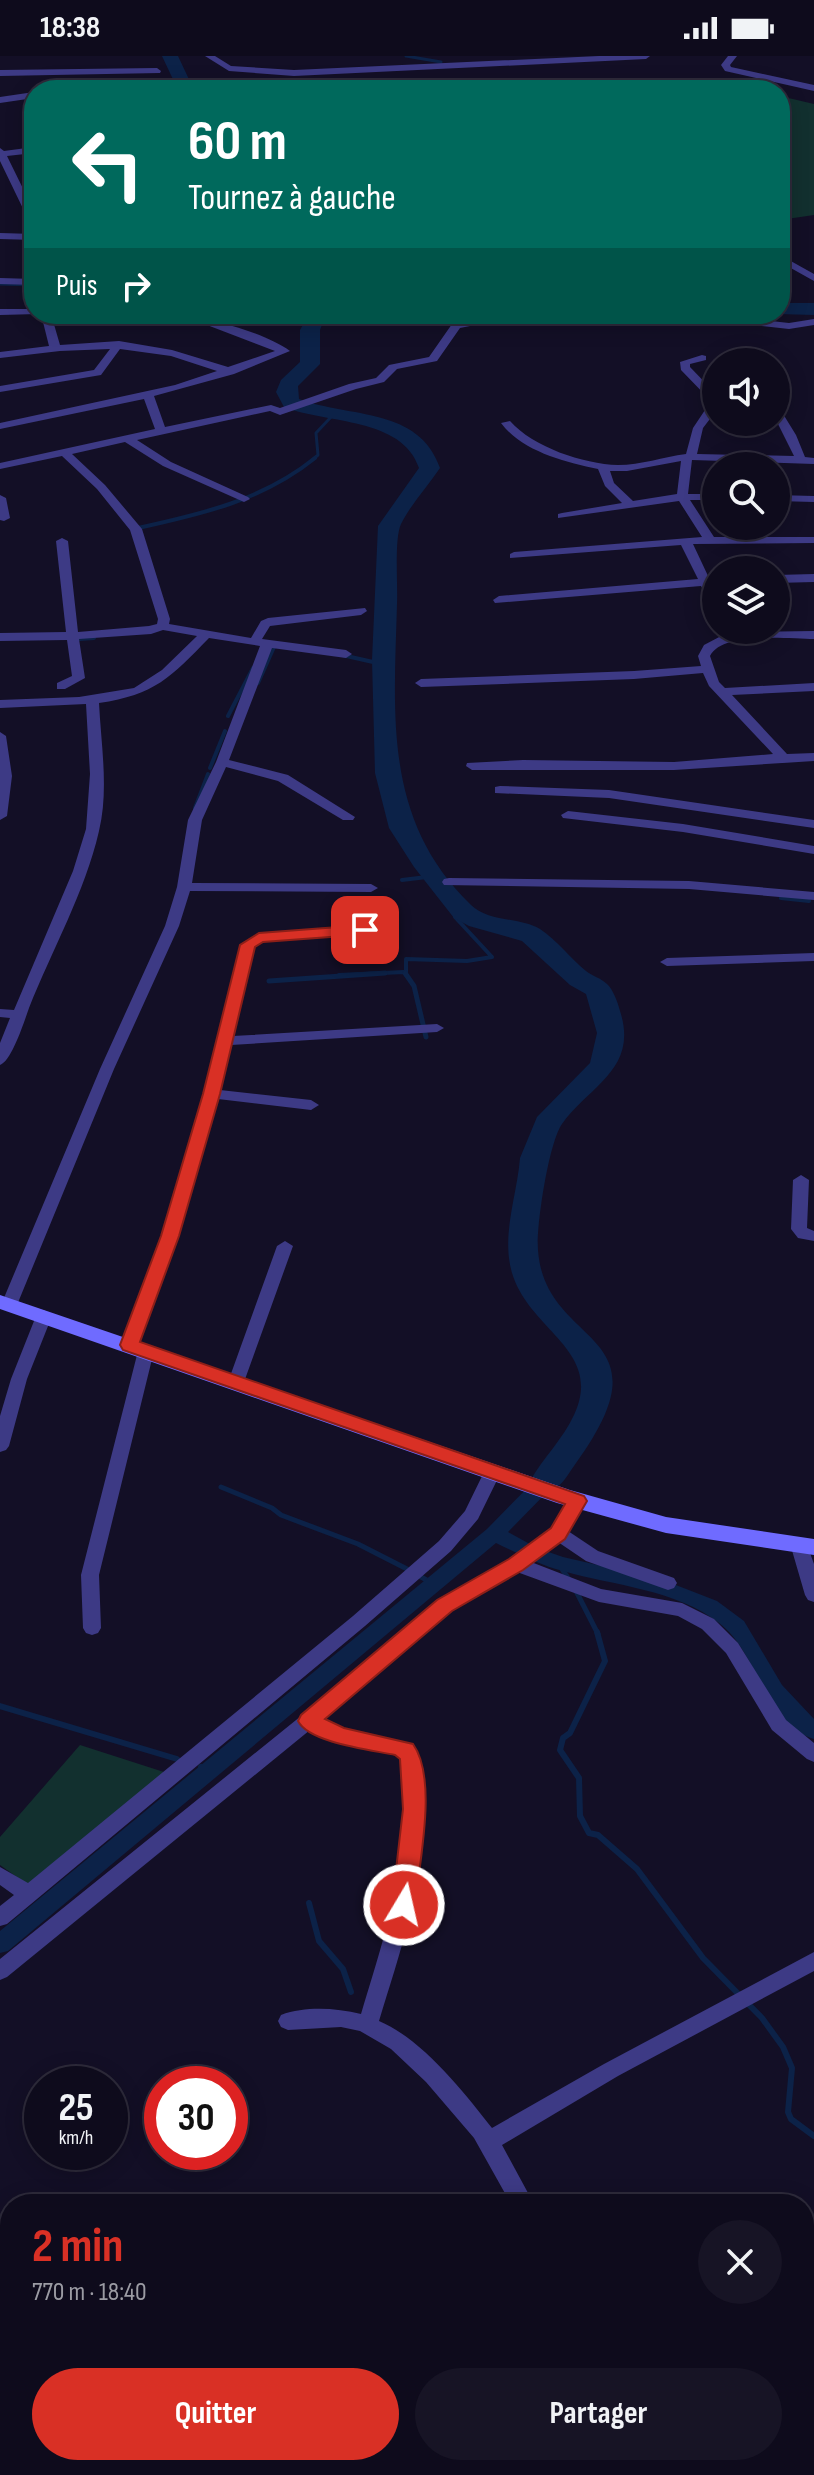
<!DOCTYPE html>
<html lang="fr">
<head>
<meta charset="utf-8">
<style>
	body { margin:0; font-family:"Sofia Sans Condensed",sans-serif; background:#171425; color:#f1f3f6; height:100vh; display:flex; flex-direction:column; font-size:30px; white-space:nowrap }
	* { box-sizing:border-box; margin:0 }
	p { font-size:26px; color:#9b9ba3 }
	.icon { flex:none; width:44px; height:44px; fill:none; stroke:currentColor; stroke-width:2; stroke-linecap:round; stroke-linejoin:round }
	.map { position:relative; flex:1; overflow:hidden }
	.panel { position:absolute; left:0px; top:2138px; width:814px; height:282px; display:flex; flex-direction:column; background:#0e0b1c; border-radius:32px 32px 0 0; box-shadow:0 4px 20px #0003,0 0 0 2px #2e2b3b }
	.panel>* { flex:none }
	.guide { position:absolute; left:24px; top:24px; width:766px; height:244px; border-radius:32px; box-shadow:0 4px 20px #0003,0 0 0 2px #2e2b3b; background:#00695c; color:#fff; overflow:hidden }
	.tools { position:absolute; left:702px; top:292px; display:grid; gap:16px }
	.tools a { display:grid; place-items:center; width:88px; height:88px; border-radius:50%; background:#0e0b1c; box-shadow:0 4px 20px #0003,0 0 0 2px #2e2b3b; font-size:40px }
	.speed { position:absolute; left:24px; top:2010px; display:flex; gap:16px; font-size:40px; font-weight:700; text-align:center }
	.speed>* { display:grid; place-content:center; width:104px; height:104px; border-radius:50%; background:#0e0b1c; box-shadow:0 4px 20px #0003,0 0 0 2px #2e2b3b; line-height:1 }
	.speed small { font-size:20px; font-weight:400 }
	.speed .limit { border:12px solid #d22; background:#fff; color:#111 }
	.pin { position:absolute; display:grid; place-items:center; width:68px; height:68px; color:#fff; margin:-34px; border-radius:16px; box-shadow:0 4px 12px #0006 }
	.me { position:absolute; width:88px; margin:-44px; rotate:9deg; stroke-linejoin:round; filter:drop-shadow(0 0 6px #0008) }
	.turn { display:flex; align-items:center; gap:28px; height:168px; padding:0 32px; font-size:36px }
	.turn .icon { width:104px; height:104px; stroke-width:2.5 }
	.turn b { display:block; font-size:56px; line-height:68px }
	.then { display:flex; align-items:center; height:76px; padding:0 32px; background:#0003; gap:16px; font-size:30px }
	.round { display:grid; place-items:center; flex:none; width:84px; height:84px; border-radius:42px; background:#171425 }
	.summary { display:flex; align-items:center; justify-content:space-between; height:136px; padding:0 32px }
	h1 { font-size:48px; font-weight:700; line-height:60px; color:#d93025 }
	.cta { display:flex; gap:16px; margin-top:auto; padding:16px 32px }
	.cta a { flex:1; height:92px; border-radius:48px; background:#d93025; color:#fff; font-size:32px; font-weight:700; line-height:92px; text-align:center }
	.cta a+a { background:#171425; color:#f1f3f6 }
	.status { display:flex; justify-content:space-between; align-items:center; height:56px; padding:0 40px; background:#0e0b1c; direction:ltr }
	.status svg { height:22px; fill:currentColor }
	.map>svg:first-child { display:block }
	.green { fill:#12302f }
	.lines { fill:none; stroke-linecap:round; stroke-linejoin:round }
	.stream-far3 { stroke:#0c2248; stroke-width:3 }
	.stream-far2 { stroke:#0c2248; stroke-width:4 }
	.stream-far1 { stroke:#0c2248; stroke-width:5 }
	.stream { stroke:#0c2248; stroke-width:6 }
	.canal { fill:#0c2248; fill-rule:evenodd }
	.river { fill:#0c2248; fill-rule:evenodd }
	.minor { fill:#3d3a85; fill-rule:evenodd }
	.secondary { fill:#6f6bff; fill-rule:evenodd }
	.route { fill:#d93025; stroke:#8d1f18; stroke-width:2 }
</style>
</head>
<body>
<div class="status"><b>18:38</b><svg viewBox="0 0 49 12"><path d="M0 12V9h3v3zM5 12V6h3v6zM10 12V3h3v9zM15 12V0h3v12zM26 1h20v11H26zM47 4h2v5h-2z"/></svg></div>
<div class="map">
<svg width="814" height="2419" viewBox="0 0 814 2419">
	<rect width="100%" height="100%" fill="#130f26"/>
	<!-- green -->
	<path class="green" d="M696 24 748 32 757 34H644Z
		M780 40 814 48V159L780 164Z
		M80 1689 167 1717 32 1832 0 1809V1781Z"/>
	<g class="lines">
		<!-- stream-far3 -->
		<path class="stream-far3" d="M406 0 441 6
			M0 228 34 229
			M312 404 318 399 316 377 331 361"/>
		<!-- stream-far2 -->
		<path class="stream-far2" d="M138 472C202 458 263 444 315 402
			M80 583 94 582
			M342 599 373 606 384 604
			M258 627 274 591
			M228 660 253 612
			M210 712 225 675
			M195 752 208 718
			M402 824 435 820
			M781 842 809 845
			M339 919 404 916
			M406 919V903L467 905 492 901 455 861 457 851"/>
		<!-- stream-far1 -->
		<path class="stream-far1" d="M405 917 414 930 426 981
			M269 925 385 917
			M221 1431 272 1452 281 1459 358 1488 409 1514
			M558 1507 570 1525
			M421 1521 434 1528
			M576 1535 598 1578"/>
		<!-- stream -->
		<path class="stream" d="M597 1576 605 1605 570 1677 563 1682 560 1694 579 1722 580 1760 589 1777 598 1779 637 1813 703 1902 762 1962 783 1991 792 2012 788 2056 791 2063 814 2080
			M0 1650 177 1703
			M201 1711 211 1713
			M309 1847 319 1885 343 1913 351 1936
			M395 2419 400 2413"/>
		<!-- canal -->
		<path class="canal" d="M546 1418 553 1420 556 1425 553 1430 508 1476 537 1492 563 1501 663 1524 717 1545 744 1565 782 1629 814 1663V1683C764 1667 758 1596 719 1567 675 1533 615 1530 563 1515 539 1509 519 1498 496 1487L8 1895 0 1897V1875L487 1473 539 1420Z"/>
		<!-- river -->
		<path class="river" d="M162 0H178L194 34H178Z
			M780 247H814V259L777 258H780Z
			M309 258H348L345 262 323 266 320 274V308L298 330 299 343C350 362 419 351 440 412 428 430 411 448 401 468 394 483 398 529 397 548 394 659 383 764 471 849 488 866 519 861 540 873 557 884 570 902 586 915 592 920 601 922 607 928 613 933 618 947 620 955 639 1013 589 1030 562 1068 549 1086 536 1170 538 1194 545 1294 674 1272 576 1407 564 1424 558 1440 535 1433L530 1425C543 1402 563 1383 574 1359 604 1294 530 1276 512 1217 501 1179 517 1140 520 1102L537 1061 590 1007 597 977 586 938 570 929 522 885 469 870 454 862 414 811 389 772 375 717 372 604 378 470 419 412C402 361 327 368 284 351L276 336 281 324 300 306V274Z"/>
		<!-- minor -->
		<path class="minor" d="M205 0H215L231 10 294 14 599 0H650L646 3 294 20 229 15Z
			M728 0H737L730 9 731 11 814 29V35L725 15 721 9Z
			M157 12 161 15 160 17 0 20V14Z
			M540 26 577 34 474 32 478 29Z
			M101 30 105 34H90L91 32Z
			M34 36V42L0 47V41Z
			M34 91V97L7 100 34 155V168L29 165 0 105V92L4 95Z
			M0 177 34 178V184L0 183Z
			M780 199 814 218V225L780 206Z
			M0 222 34 223V229L0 228Z
			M0 253H34V258H38L0 259Z
			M41 258H51L60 289 119 285 172 294 228 311 275 295 207 269 166 258C199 258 264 276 290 295L234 318 154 340 165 371 271 349 280 352 349 328 376 322 389 309 429 301 452 268 500 258H708L789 267 814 263V269L789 273 707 264 505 263 460 272 437 305 397 313 384 326 356 333 280 359 270 355 137 384 171 406 248 441 250 443 244 446 163 410 125 386 72 398 105 429 142 473 170 563 169 568 251 582 261 565 268 562 365 552 367 555 361 559 270 570 262 583 346 594 352 598 346 602 272 592 229 704 288 719 355 761 353 764H343L278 725 226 711 202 764 192 827 371 828 378 832 371 836 190 835 179 870 114 1013 17 1249 9 1255 1 1249 100 1013 165 870 177 831 188 764 216 706 260 590 209 582C171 621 155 639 99 647 101 688 109 734 99 775 85 836 52 894 29 952 25 963 12 1005 0 1009V987L10 962 0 961V953L14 954 73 815 86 773 90 718 86 648 0 652V644L79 641 134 632 162 614 197 580 163 574 151 578 79 583 85 622 65 633H57V627L72 620 67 584 0 585V577L66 576 56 485 62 482 68 485 78 576 149 570 157 568 158 563 130 474 97 433 62 400 0 413V407L155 373 144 343 0 373V367L175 329 217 315 171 300 120 293 101 319 0 336V330L94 314 110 293 60 295 0 302V296L49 290Z
			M702 299 706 300V304L690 308V311L716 338V355L703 372 697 398 794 400 776 364V352L780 353 796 379 805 401 814 402V408L692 404 688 438H716V444H690L714 481H814V487L693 488 709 522 716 521V529H713L716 535V551L712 550 701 530 495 547 493 544 499 540 698 523 681 489 510 502V498L514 496 702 481 679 445 558 462V458L562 457 622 447 605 430 598 413C564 406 522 395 501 367L510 365C533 391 583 408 618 409 641 409 663 401 686 398L693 372 711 345 681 314 680 306ZM681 405 677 438 633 445 614 427 610 415H627Z
			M744 302 750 306H739Z
			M0 439 6 442 10 462 4 465 0 464Z
			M776 439 814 440V446L776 445Z
			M814 518V526L776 527V519Z
			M721 574H733L734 576 814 575V583C789 583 723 575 710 600L719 626 725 632 814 627V635L732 639 787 698 814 697V705L674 714H472L466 710 467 707 523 704 674 706 773 698 709 630 703 617 634 623 421 631 415 627 421 623 634 615 701 610 698 600 704 589 723 579Z
			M0 676 6 680 12 720 7 760 0 764Z
			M500 730 609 734 814 764V772L609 742 495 737V731Z
			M568 755 683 768 814 790V798L683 776 563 762 561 759Z
			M449 822 689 825 814 836V844L689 833 444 829 442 826 444 823Z
			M365 870 370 871 372 874 370 877 263 885 255 891 233 980 437 968 444 972 437 976 231 989 220 1034 311 1044 319 1049 311 1054 218 1043 178 1180 137 1289 135 1293H123L121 1289 162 1180 205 1038 241 889 259 877Z
			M814 897V905L667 910 660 906 667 902Z
			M801 1119 809 1124 807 1172 814 1175V1185L798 1182 791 1173 793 1124Z
			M285 1185 293 1190 244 1326 242 1330H230L228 1326 277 1190Z
			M44 1254 52 1260 27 1323 9 1390 6 1394 0 1396V1360L11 1323 36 1260Z
			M146 1289 154 1295 99 1519 101 1572 98 1577 92 1579 86 1577 83 1572 81 1519 138 1295Z
			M492 1410 498 1412 501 1416 478 1463 451 1495 365 1570 7 1868 0 1870V1850L14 1839 0 1829V1811L28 1827 353 1560 439 1485 465 1455 486 1412Z
			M577 1439 583 1441 586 1445 568 1475 598 1495 674 1522 677 1527 674 1532 668 1534 586 1505 558 1486 531 1506 601 1533 682 1547 714 1563 738 1587 786 1664 814 1687V1706L807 1703 772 1674 726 1597 702 1573 678 1560 599 1546 517 1516 451 1555 323 1663 344 1673 413 1689C422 1704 421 1718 423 1736 428 1816 402 1890 379 1965 422 1983 464 2036 492 2072L604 2008 814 1896V1915L618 2020 502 2089 534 2148H511L474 2082 426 2026 391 1993 360 1975 341 1971 288 1974 281 1971 278 1965 281 1959C306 1950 335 1952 361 1958 383 1885 408 1813 403 1736 403 1724 404 1710 399 1699L341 1687 310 1674 7 1921 0 1924V1903L301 1660 439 1545 510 1503 552 1472 571 1441Z
			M800 1484 806 1486 814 1508V1546L808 1544 805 1539 791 1491 794 1486Z
			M362 2410H388L383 2419H357Z"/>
		<!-- secondary -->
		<path class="secondary" d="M0 1239 570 1434 666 1461 814 1483V1499L666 1477 557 1447 0 1253Z"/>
	</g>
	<!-- route -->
	<path class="route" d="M365 869 370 871V878L263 886 255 891 220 1038 179 1180 140 1286 584 1440 587 1445 565 1483 523 1514 452 1555 325 1663 344 1672 413 1688C438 1723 419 1807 415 1849L412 1855 404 1858 396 1855 392 1849 403 1753 400 1703 395 1699C372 1694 309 1687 298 1665L301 1659 437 1544 509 1503 551 1472 565 1448 123 1294 120 1289 161 1180 203 1038 240 889 259 877Z"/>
</svg>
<div class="tools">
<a><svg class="icon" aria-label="sound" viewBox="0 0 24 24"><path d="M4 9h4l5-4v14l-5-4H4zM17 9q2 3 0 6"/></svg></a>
<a><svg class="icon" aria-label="search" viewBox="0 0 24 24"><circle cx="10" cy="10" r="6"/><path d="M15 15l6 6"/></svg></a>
<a><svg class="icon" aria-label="layers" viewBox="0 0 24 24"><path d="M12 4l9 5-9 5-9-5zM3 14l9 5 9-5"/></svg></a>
</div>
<div class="speed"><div>25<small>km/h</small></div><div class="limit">30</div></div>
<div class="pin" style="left:365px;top:874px;background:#d93025"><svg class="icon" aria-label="arrive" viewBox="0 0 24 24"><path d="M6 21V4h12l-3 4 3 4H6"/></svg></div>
<svg class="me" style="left:404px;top:1849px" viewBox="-20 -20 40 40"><circle r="17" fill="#d93025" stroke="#fff" stroke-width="3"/><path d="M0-11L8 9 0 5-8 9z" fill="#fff"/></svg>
<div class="guide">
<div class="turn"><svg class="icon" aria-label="left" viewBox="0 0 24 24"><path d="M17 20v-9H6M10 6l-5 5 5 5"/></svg><div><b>60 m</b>Tournez à gauche</div></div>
<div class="then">Puis<svg class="icon" aria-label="right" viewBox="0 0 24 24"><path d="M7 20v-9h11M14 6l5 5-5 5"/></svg></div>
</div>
<section class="panel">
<div class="summary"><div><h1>2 min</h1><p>770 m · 18:40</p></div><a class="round"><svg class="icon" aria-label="close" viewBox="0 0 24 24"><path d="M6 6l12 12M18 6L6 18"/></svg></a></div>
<div class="cta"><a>Quitter</a><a>Partager</a></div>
</section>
</div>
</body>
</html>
